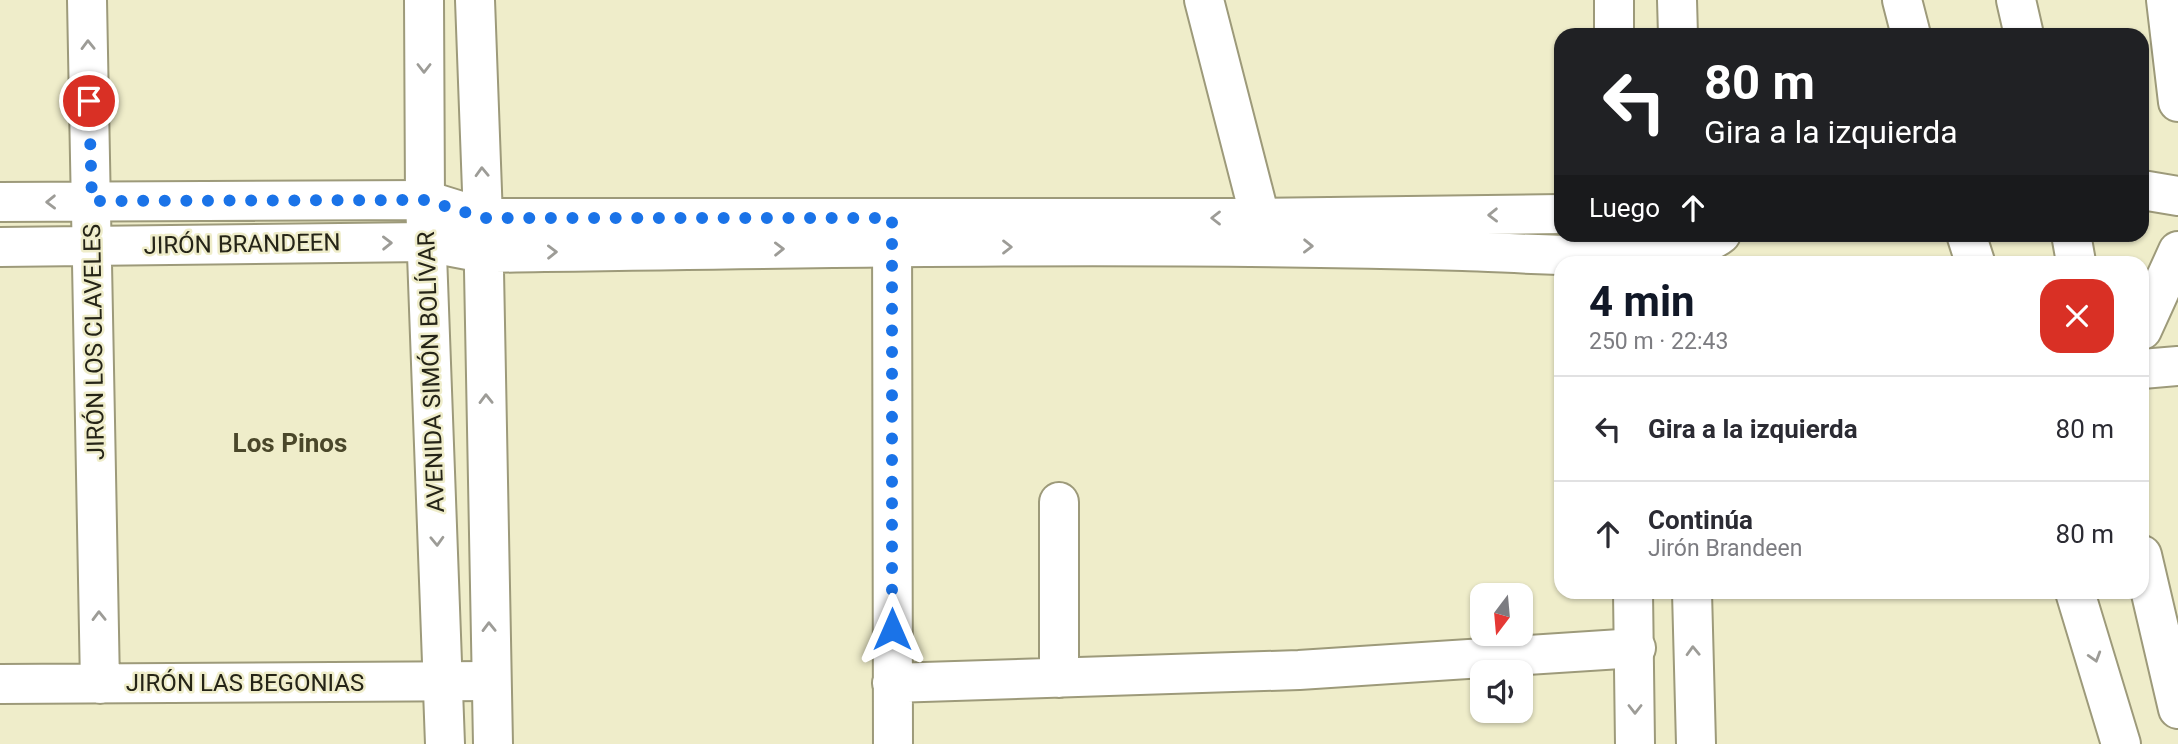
<!DOCTYPE html>
<html lang="es">
<head>
<meta charset="utf-8">
<style>
	body { margin:0; font-family:Roboto,sans-serif; background:#f2f2f3; color:#2b2b33; height:100vh; display:flex; flex-direction:column; font-size:26px; white-space:nowrap }
	* { box-sizing:border-box; margin:0 }
	p { font-size:23px; color:#7c7c81 }
	.icon { flex:none; width:38px; height:38px; fill:none; stroke:currentColor; stroke-width:2; stroke-linecap:round; stroke-linejoin:round }
	.map { position:relative; flex:1; overflow:hidden }
	.panel { position:absolute; left:1554px; top:256px; width:595px; height:343px; display:flex; flex-direction:column; background:#fff; border-radius:21px; box-shadow:0 2px 5px #0004 }
	.panel>* { flex:none }
	.banner { position:absolute; left:1554px; top:28px; width:595px; height:214px; border-radius:21px; box-shadow:0 2px 5px #0004; background:#202124; color:#fff; overflow:hidden }
	.needle { width:46px; rotate:196deg }
	.fabs { position:absolute; left:1470px; top:583px; display:grid; gap:14px }
	.fabs a { display:grid; place-items:center; width:63px; height:63px; border-radius:14px; background:#fff; box-shadow:0 2px 5px #0004; font-size:35px }
	.pin { position:absolute; display:grid; place-items:center; width:60px; height:60px; color:#fff; margin:-30px; border:4px solid #fff; border-radius:50%; box-shadow:0 2px 7px #0007 }
	.me { position:absolute; width:77px; margin:-38px; rotate:0deg; stroke-linejoin:round; filter:drop-shadow(0 0 5px #0008) }
	.turn { display:flex; align-items:center; gap:24px; height:147px; padding:0 35px; font-size:32px }
	.turn .icon { width:91px; height:91px; stroke-width:2.5 }
	.turn b { display:block; font-size:49px; line-height:60px }
	.then { display:flex; align-items:center; height:66px; padding:0 35px; background:#0003; gap:14px; font-size:26px }
	.round { display:grid; place-items:center; flex:none; width:74px; height:74px; border-radius:21px; background:#f2f2f3 }
	.overview { display:flex; align-items:center; justify-content:space-between; height:119px; padding:0 35px }
	h1 { font-size:42px; font-weight:700; line-height:52px; color:#111827 }
	ul { padding:0; list-style:none }
	li { display:flex; align-items:center; gap:21px; height:105px; padding:0 35px; border-top:2px solid #e1e1e2 }
	li div { flex:1 }
	li b { display:block; font-size:26px }
	li em { font-style:normal }
	.map>svg:first-child { display:block }
	.lines { fill:none; stroke-linecap:round; stroke-linejoin:round }
	.street-casing { stroke:#9d9a7a; stroke-width:42 }
	.secondary-casing { stroke:#9d9a7a; stroke-width:42 }
	.street { stroke:#fff; stroke-width:38 }
	.secondary { stroke:#fff; stroke-width:38 }
	.oneway { stroke:#9d9c97 }
	.route { stroke:#1a73e8; stroke-width:12; stroke-dasharray:0 21.6 }
	.labels { text-anchor:middle; stroke-width:5; stroke-linejoin:round; paint-order:stroke }
	.street-label { font-size:24px; fill:#252417; stroke:#efedca }
	.neighbourhood-label { font-size:26px; font-weight:bold; fill:#4a472a; stroke:#efedca }
</style>
</head>
<body>
<div class="map">
<svg width="2178" height="744" viewBox="0 0 2178 744">
	<rect width="100%" height="100%" fill="#efedca"/>
	<g class="lines">
		<defs>
			<path id="street" d="M87 0 100 684
				M1204 0 1267 245
				M0 202 425 200 483 218
				M892 218 893 744
				M0 247 426 242 484 253
				M2142 369 2178 366
				M1059 502V678
				M892 683 1299 670 1636 648
				M0 684 490 681"/>
			<path id="secondary" d="M424 0 425 200 445 744
				M475 0 483 218 493 744
				M1614 0V35
				M1677 0 1678 35
				M1902 0 1911 35
				M2016 0 2024 35
				M2166 0 2178 102
				M2142 190 2178 196
				M483 218H1260L1561 214
				M1966 234 1975 262
				M2071 234 2076 262
				M484 253C810 248 1137 242 1463 251 1519 252 1681 268 1721 234
				M2142 330 2178 251
				M2142 555 2178 709
				M1633 592 1635 744
				M1692 592 1696 744
				M2075 592 2121 744"/>
		</defs>
		<!-- street casing -->
		<use href="#street" class="street-casing"/>
		<!-- secondary casing -->
		<use href="#secondary" class="secondary-casing"/>
		<!-- street -->
		<use href="#street" class="street"/>
		<!-- secondary -->
		<use href="#secondary" class="secondary"/>
	</g>
	<!-- one-way arrows -->
	<defs><path id="oneway-chevron" d="M-2-3.5L2.5 0L-2 3.5" fill="none" stroke-width="1.6" stroke-linecap="round" stroke-linejoin="round" transform="scale(1.75)"/></defs>
	<g class="oneway">
		<use href="#oneway-chevron" transform="translate(88 45) rotate(-91)"/>
		<use href="#oneway-chevron" transform="translate(424 68) rotate(90)"/>
		<use href="#oneway-chevron" transform="translate(482 172) rotate(-92)"/>
		<use href="#oneway-chevron" transform="translate(51 202) rotate(179)"/>
		<use href="#oneway-chevron" transform="translate(1493 215) rotate(179)"/>
		<use href="#oneway-chevron" transform="translate(1216 218) rotate(180)"/>
		<use href="#oneway-chevron" transform="translate(387 243) rotate(-1)"/>
		<use href="#oneway-chevron" transform="translate(1308 246) rotate(1)"/>
		<use href="#oneway-chevron" transform="translate(1007 247)"/>
		<use href="#oneway-chevron" transform="translate(779 249) rotate(-1)"/>
		<use href="#oneway-chevron" transform="translate(552 252) rotate(-1)"/>
		<use href="#oneway-chevron" transform="translate(486 399) rotate(-91)"/>
		<use href="#oneway-chevron" transform="translate(437 541) rotate(88)"/>
		<use href="#oneway-chevron" transform="translate(99 616) rotate(-91)"/>
		<use href="#oneway-chevron" transform="translate(489 627) rotate(-91)"/>
		<use href="#oneway-chevron" transform="translate(1693 651) rotate(-92)"/>
		<use href="#oneway-chevron" transform="translate(2095 657) rotate(73)"/>
		<use href="#oneway-chevron" transform="translate(1635 709) rotate(90)"/>
	</g>
	<g class="lines">
		<!-- route -->
		<path class="route" d="M89 101 92 201 425 200 484 218H892V629"/>
	</g>
	<g class="labels">
		<!-- street labels -->
		<g class="street-label">
			<text transform="translate(242 244) rotate(-1)" y="8">JIRÓN BRANDEEN</text>
			<text transform="translate(94 342) rotate(-91)" y="8">JIRÓN LOS CLAVELES</text>
			<text transform="translate(431 372) rotate(-92)" y="8">AVENIDA SIMÓN BOLÍVAR</text>
			<text x="245" y="691">JIRÓN LAS BEGONIAS</text>
		</g>
		<!-- neighbourhood labels -->
		<g class="neighbourhood-label">
			<text x="290" y="452">Los Pinos</text>
		</g>
	</g>
</svg>
<div class="fabs">
<a><svg class="needle" viewBox="-14 -14 28 28"><path d="M0-13l5 13h-10z" fill="#e53935"/><path d="M0 13l5-13h-10z" fill="#7c7c81"/></svg></a>
<a><svg class="icon" aria-label="sound" viewBox="0 0 24 24"><path d="M4 9h4l5-4v14l-5-4H4zM17 9q2 3 0 6"/></svg></a>
</div>
<div class="pin" style="left:89px;top:101px;background:#d93025"><svg class="icon" aria-label="arrive" viewBox="0 0 24 24"><path d="M6 21V4h12l-3 4 3 4H6"/></svg></div>
<svg class="me" style="left:892px;top:629px" viewBox="-20 -20 40 40"><path d="M0-17L14 15 0 8-14 15z" fill="#1a73e8" stroke="#fff" stroke-width="4"/></svg>
<div class="banner">
<div class="turn"><svg class="icon" aria-label="left" viewBox="0 0 24 24"><path d="M17 20v-9H6M10 6l-5 5 5 5"/></svg><div><b>80 m</b>Gira a la izquierda</div></div>
<div class="then">Luego<svg class="icon" aria-label="ahead" viewBox="0 0 24 24"><path d="M12 20V5M6 11l6-6 6 6"/></svg></div>
</div>
<section class="panel">
<div class="overview"><div><h1>4 min</h1><p>250 m · 22:43</p></div><a class="round" style="background:#d93025;color:#fff"><svg class="icon" aria-label="close" viewBox="0 0 24 24"><path d="M6 6l12 12M18 6L6 18"/></svg></a></div>
<ul>
<li><svg class="icon" aria-label="left" viewBox="0 0 24 24"><path d="M17 20v-9H6M10 6l-5 5 5 5"/></svg><div><b>Gira a la izquierda</b></div><em>80 m</em></li>
<li><svg class="icon" aria-label="ahead" viewBox="0 0 24 24"><path d="M12 20V5M6 11l6-6 6 6"/></svg><div><b>Continúa</b><p>Jirón Brandeen</p></div><em>80 m</em></li>
</ul>
</section>
</div>
</body>
</html>
